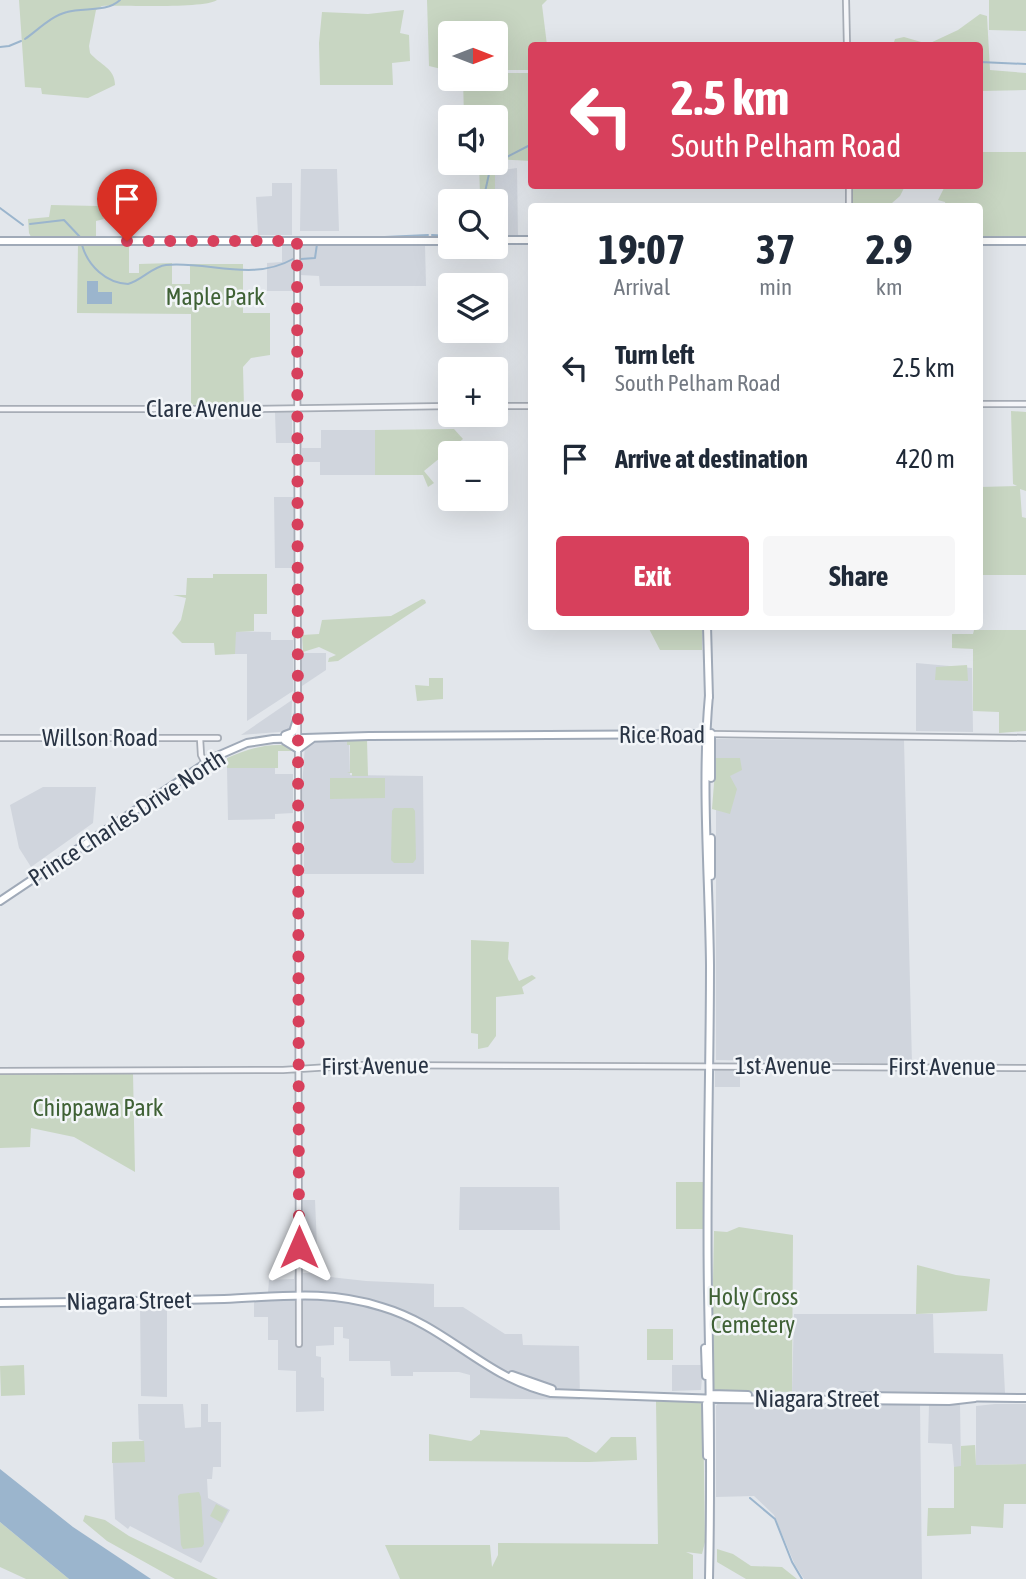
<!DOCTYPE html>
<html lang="en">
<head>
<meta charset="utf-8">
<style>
	body { margin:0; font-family:"Asap Condensed",sans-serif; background:#f6f6f7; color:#1f2937; height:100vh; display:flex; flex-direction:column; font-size:26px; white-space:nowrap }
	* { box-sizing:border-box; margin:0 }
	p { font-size:23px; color:#747a83 }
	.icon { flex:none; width:38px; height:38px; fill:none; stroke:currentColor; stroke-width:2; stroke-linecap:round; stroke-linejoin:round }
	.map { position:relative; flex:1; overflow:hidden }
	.side { position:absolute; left:528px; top:203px; width:455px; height:427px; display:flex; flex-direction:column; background:#fff; border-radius:7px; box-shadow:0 7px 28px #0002 }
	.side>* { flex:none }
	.top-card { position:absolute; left:528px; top:42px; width:455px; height:147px; border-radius:7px; box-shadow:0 7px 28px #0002; background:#d7405c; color:#fff; overflow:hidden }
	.needle { width:46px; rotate:90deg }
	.controls { position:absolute; left:438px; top:21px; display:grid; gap:14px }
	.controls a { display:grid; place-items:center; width:70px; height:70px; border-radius:7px; background:#fff; box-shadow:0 7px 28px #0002; font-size:35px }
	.pin { position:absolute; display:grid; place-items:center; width:60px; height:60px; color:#fff; margin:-72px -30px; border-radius:50% 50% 50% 0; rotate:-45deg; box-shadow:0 0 7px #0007 }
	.pin .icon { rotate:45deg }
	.me { position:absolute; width:77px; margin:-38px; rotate:0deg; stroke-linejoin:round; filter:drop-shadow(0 0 5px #0008) }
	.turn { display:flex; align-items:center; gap:24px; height:147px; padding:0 28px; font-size:32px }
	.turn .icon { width:91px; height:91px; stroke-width:2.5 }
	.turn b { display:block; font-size:49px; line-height:60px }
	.eta { display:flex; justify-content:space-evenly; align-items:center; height:119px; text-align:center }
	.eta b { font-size:42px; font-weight:700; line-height:49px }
	.primary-button { display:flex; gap:14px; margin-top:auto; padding:14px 28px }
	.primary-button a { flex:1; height:80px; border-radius:7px; background:#d7405c; color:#fff; font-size:28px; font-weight:700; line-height:80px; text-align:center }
	.primary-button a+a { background:#f6f6f7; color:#1f2937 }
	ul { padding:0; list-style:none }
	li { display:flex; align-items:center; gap:21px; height:91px; padding:0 28px }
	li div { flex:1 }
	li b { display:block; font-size:26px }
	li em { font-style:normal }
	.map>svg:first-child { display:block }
	.built { fill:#d0d5dd }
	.green { fill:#c8d6c2 }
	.water { fill:#9bb5cd }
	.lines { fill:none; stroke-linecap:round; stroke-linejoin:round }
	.stream { stroke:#9bb5cd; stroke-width:2 }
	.minor-casing { stroke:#a7adb6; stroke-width:8 }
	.major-casing { stroke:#a0aab8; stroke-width:10 }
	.minor { stroke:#f5f6f9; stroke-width:4.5 }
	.major { stroke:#fff; stroke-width:6 }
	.route { stroke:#d7405c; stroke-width:12; stroke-dasharray:0 21.6 }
	.labels { text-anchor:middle; stroke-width:5; stroke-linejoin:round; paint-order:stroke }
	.park-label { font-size:24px; fill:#3f6135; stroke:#f2f5f8 }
	.street-label { font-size:24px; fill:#293444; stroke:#f2f5f8 }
</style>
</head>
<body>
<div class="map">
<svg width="1026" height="1579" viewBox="0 0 1026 1579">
	<rect width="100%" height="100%" fill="#e2e6eb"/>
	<!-- built -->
	<path class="built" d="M517 168 518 237H495V201H490V194H495V171Z
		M301 169H337L339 231H300Z
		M272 183H292V235H258L256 197 272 196Z
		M300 243 425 244 426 286H320L319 276 300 275Z
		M282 245H293V291H267V263L282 262Z
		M292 411V443H276L275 412Z
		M321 430H375V475H320V462H302V448H321Z
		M274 497H295V568H275Z
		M216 631 271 632V640H293V691L247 721V654H216Z
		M302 653H326V670L302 686Z
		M916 663 972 668 973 732 916 731Z
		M292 700 291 731 241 735Z
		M716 739 904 740 912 1064 716 1060Z
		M349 740 350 775 423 776 424 874H304V813L301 801 305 745 310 742Z
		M227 768H275V774H293V813L275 814V819L228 820Z
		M43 787H96L93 823 31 867 19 848 10 805Z
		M715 1070H740V1087H715Z
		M460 1187H559L560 1230H459Z
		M303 1200H315L317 1247 303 1248Z
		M295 1273H321V1276L366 1281 434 1284V1307H463L505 1334H522L523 1345 579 1346 580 1400 470 1398V1375L459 1372H413V1376H391L390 1361H349V1339L343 1338V1327H334V1345L316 1346V1356L321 1357V1377L324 1378V1411L296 1412V1371L278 1370V1340H268V1317H254V1294L268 1293 269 1280 294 1279Z
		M167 1303V1397L141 1396 140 1304Z
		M794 1314H933L934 1353 1003 1354 1005 1393 792 1392Z
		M672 1365H703L701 1390 672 1391Z
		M718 1403 920 1404 922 1579H804L795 1565 774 1515 754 1496 716 1497V1406Z
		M138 1404H183L185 1428 201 1427V1404H208V1422H221V1467H213L212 1479H207L208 1498 230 1510 201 1563 130 1526 128 1529 115 1519 112 1442 144 1441 139 1439Z
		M960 1404 961 1467H954L952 1444 928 1443 929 1405Z
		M995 1404H1026V1464L976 1465V1406Z"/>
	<!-- green -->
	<path class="green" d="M19 0H217C204 9 124 5 102 6L96 10 89 46 90 53C100 65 115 68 115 85L88 98 42 94 41 88 25 87Z
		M427 0H547L542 5 547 45 532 46V70H495V33H450V71L429 66Z
		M989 0H1026V31L989 30Z
		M404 10 400 33 409 35 410 61 392 63 393 85H320L319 43 322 12 368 14Z
		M980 14 987 16 990 70 1026 73V90L980 91V46L893 45 895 39 904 37 928 44 958 30Z
		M495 73H532V161L495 159V117H464L463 79H495Z
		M980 152H1026V237H980V206H946L945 202 938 200 945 186H980Z
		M479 163H495V194L480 195Z
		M853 186H905L900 196 892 203 853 204Z
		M51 205 98 206 104 219 96 221V239L31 237 29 233 28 219 49 217Z
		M78 243H129V273H139V264L172 263V284H190V264H243V313H270V355L251 358 243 367 244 407H191V314L77 313Z
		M1011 411 1026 412V491L1020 489 1022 517 1026 518V575H980V487L1017 486 1013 484Z
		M454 429 463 439 424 471 434 483 428 487 423 475H375V430Z
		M213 574H267V614H254V631L236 632 235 654 215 655 214 643H182L172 633 181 620 186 598 173 595H186L187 578H213Z
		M422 599 425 600 426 603 338 661 328 662 329 658 336 655 319 647 303 652 302 635 319 634 322 620 391 616Z
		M648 627H702V650H660Z
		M974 630H1026V731L999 733V712L973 711V649L952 648V634H973Z
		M967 665 968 681 935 680 936 667Z
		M429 678H443V699L417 701 415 685 429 686Z
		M347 740H367L368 776H352V773H347L350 772V745H347Z
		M283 745 291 747 292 751H278V768H227V758C245 750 263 744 283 745Z
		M716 758H740L742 770 730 776 737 789 730 814 712 809Z
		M330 778H385V798L330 799Z
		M394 808H413L415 811 416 859 413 863H394L391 860 392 811Z
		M471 940 509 942 508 959 519 981 532 975 536 978 522 987 524 994 496 997V1036L488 1047 478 1049V1034L471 1033Z
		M0 1072 133 1073 135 1172 74 1137 31 1128 30 1147 0 1148Z
		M676 1182H705L704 1229H676Z
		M739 1227 793 1235 792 1392 716 1391 714 1389 712 1330 714 1231 727 1232Z
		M917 1265 956 1275 990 1279 987 1311 916 1314Z
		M647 1329H673V1360H647Z
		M24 1365 25 1395 1 1396 0 1366Z
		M656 1401 703 1403 705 1542 702 1554 686 1552 693 1555V1579H400L385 1545H490L492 1567 498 1555V1543L658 1544Z
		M480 1430 567 1437 596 1453 611 1437H636L637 1460 589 1462 429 1461V1434L471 1441 480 1434Z
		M144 1441 145 1462 112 1463V1442Z
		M975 1445 976 1465 1026 1464V1504H1004L1003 1528 971 1526V1534L927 1536 928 1508H954V1467L961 1466V1446Z
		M199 1492 201 1497 204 1544 202 1547 183 1549 181 1545 178 1496 180 1494Z
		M216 1504 228 1510 222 1523 210 1516Z
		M85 1515 105 1520 129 1536 218 1579H175L107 1541 83 1521Z
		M0 1522 69 1579H26L0 1567Z
		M717 1549 733 1554 751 1566 782 1567 797 1579H746L717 1562Z"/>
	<!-- water -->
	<path class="water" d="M87 281H98V292H112V304H87Z
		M0 1469 73 1527 151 1579H69L0 1522Z"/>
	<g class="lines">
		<!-- stream -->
		<path class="stream" d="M25 39C38 30 51 16 67 12 84 7 106 13 120 0
			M0 47 9 46 21 41
			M980 62 1026 64
			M483 201 491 165 532 144
			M0 208 23 225
			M30 224 64 220 80 237
			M432 235 450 236
			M318 238H347
			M363 238 428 235
			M82 245C88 266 106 283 128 284 141 281 153 266 166 265 209 261 252 282 293 259
			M301 259 315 258 317 244
			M750 1498 775 1519 792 1562 802 1579"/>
		<defs>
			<path id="minor" d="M846 0 847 46
				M849 186V206
				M297 241 298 738
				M980 404H1026
				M495 406H532
				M0 409H253L450 406
				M711 734 1026 738
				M0 738H218
				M200 738 201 755 205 763
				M298 752 299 1344
				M0 1071 283 1070 362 1065 1026 1068"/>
			<path id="major" d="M495 240H532
				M0 241H450
				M980 241H1026
				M707 626 709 698
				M285 735 293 732 298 716
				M285 741 298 749 313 738
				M711 778V733
				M711 838V876
				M0 901 215 757 247 743 273 739 369 736 711 734
				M0 1303C75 1302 149 1301 224 1299 280 1297 325 1289 382 1307 447 1326 485 1378 551 1393L720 1399 949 1401 975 1398
				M705 1348 706 1376
				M512 1375 552 1389
				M710 1394 748 1395
				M860 1396 1026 1398
				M706 1404 707 1456
				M709 1579C711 1484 710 1389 708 1293 706 1184 710 1074 710 965 709 875 701 784 709 695"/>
		</defs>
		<!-- minor casing -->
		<use href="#minor" class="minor-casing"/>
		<!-- major casing -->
		<use href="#major" class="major-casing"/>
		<!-- minor -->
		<use href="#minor" class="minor"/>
		<!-- major -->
		<use href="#major" class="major"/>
	</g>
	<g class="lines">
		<!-- route -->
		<path class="route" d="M127 241H297L299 1247"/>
	</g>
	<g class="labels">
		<!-- park labels -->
		<g class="park-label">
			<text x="215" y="305">Maple Park</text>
			<text x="98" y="1116">Chippawa Park</text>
			<text x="753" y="1305">Holy Cross<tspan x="753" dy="28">Cemetery</tspan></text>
		</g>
		<!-- street labels -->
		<g class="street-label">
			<text x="204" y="417">Clare Avenue</text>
			<text x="662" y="743">Rice Road</text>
			<text x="100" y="746">Willson Road</text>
			<text transform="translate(127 818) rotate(-33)" y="8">Prince Charles Drive North</text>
			<text transform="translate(375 1066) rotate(-1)" y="8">First Avenue</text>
			<text x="783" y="1074">1st Avenue</text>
			<text x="942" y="1075">First Avenue</text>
			<text transform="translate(129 1301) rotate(-1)" y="8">Niagara Street</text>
			<text x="817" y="1407">Niagara Street</text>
		</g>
	</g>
</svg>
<div class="controls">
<a><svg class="needle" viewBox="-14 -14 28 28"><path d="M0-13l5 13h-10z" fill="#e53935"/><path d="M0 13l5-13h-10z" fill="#747a83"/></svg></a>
<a><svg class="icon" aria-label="sound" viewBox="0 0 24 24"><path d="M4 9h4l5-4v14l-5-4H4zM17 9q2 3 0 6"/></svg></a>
<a><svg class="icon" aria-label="search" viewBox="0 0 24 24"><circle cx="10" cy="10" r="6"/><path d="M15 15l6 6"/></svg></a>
<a><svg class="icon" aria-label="layers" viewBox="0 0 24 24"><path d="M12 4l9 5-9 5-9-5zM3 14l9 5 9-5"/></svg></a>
<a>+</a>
<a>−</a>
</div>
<div class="pin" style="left:127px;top:241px;background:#d93025"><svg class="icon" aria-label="arrive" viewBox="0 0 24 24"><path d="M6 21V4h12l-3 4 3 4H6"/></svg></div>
<svg class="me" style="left:299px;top:1247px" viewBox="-20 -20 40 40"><path d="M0-17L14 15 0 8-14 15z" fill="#d7405c" stroke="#fff" stroke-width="4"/></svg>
<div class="top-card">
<div class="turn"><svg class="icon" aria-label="left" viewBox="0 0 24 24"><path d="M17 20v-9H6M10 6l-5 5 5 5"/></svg><div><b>2.5 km</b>South Pelham Road</div></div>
</div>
<section class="side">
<div class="eta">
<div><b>19:07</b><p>Arrival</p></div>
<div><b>37</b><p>min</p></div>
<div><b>2.9</b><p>km</p></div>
</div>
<ul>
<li><svg class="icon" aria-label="left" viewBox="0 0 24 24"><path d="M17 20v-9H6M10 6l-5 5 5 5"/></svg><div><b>Turn left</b><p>South Pelham Road</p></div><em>2.5 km</em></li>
<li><svg class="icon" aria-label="arrive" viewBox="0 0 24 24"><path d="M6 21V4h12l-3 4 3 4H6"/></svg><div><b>Arrive at destination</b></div><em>420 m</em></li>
</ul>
<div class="primary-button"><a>Exit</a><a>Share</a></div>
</section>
</div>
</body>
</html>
